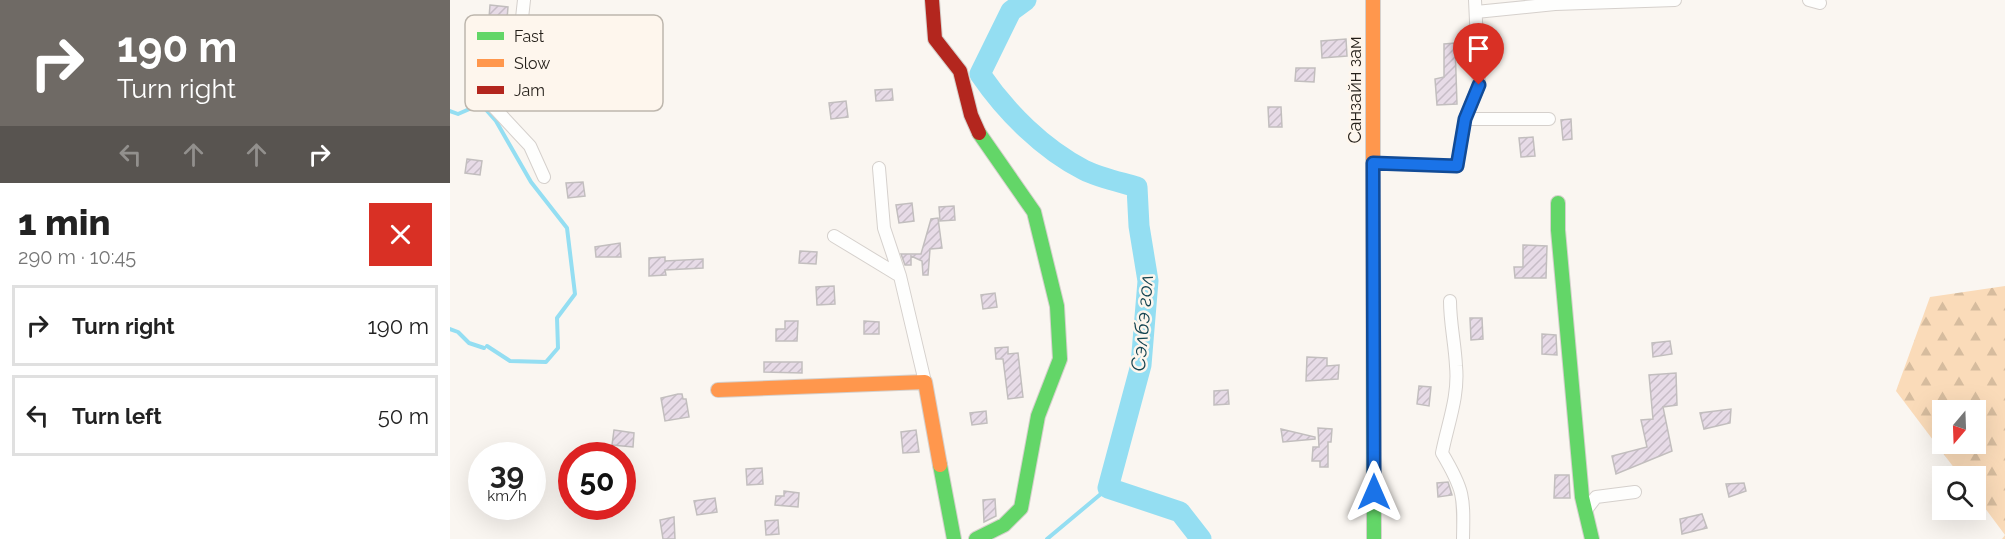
<!DOCTYPE html>
<html lang="en">
<head>
<meta charset="utf-8">
<style>
	body { margin:0; font-family:Raleway,sans-serif; background:#f6f6f6; color:#222; height:100vh; display:flex; flex-direction:column; font-size:22px; white-space:nowrap }
	* { box-sizing:border-box; margin:0 }
	p { font-size:20px; color:#767676 }
	.icon { flex:none; width:33px; height:33px; fill:none; stroke:currentColor; stroke-width:2; stroke-linecap:round; stroke-linejoin:round }
	.map { position:relative; flex:1; overflow:hidden }
	.side { display:flex; flex-direction:column; background:#fff; width:450px }
	.side>* { flex:none }
	.banner { background:#6f6a65; color:#fff; overflow:hidden }
	.needle { width:39px; rotate:199deg }
	.tools { position:absolute; left:1482px; top:400px; display:grid; gap:12px }
	.tools a { display:grid; place-items:center; width:54px; height:54px; border-radius:0px; background:#fff; box-shadow:0 6px 24px #0002; font-size:30px }
	.speed { position:absolute; left:18px; top:442px; display:flex; gap:12px; font-size:30px; font-weight:700; text-align:center }
	.speed>* { display:grid; place-content:center; width:78px; height:78px; border-radius:50%; background:#fff; box-shadow:0 6px 24px #0002; line-height:1 }
	.speed small { font-size:15px; font-weight:400 }
	.speed .limit { border:9px solid #d22; background:#fff; color:#111 }
	.pin { position:absolute; display:grid; place-items:center; width:51px; height:51px; color:#fff; margin:-62px -26px; border-radius:50% 50% 50% 0; rotate:-45deg; box-shadow:0 0 6px #0007 }
	.pin .icon { rotate:45deg }
	.me { position:absolute; width:66px; margin:-33px; rotate:0deg; stroke-linejoin:round; filter:drop-shadow(0 0 4px #0008) }
	.turn { display:flex; align-items:center; gap:21px; height:126px; padding:0 18px; font-size:27px }
	.turn .icon { width:78px; height:78px; stroke-width:2.5 }
	.turn b { display:block; font-size:42px; line-height:51px }
	.lanes { display:flex; align-items:center; height:57px; padding:0 18px; background:#0003; justify-content:center; gap:30px; direction:ltr }
	.lanes .off { opacity:.35 }
	.round { display:grid; place-items:center; flex:none; width:63px; height:63px; border-radius:0px; background:#f6f6f6 }
	.headline { display:flex; align-items:center; justify-content:space-between; height:102px; padding:0 18px }
	h1 { font-size:36px; font-weight:800; line-height:45px }
	ul { padding:0; list-style:none }
	li { display:flex; align-items:center; gap:18px; height:81px; margin:0 12px 9px; padding:0 6px; border:3px solid #e0e0e0; border-radius:0px }
	li div { flex:1 }
	li b { display:block; font-size:22px }
	li em { font-style:normal }
	main { display:flex; flex:1; min-height:0 }
	.map>svg:first-child { display:block }
	.forest { fill:url(#forest-firs); fill-rule:evenodd }
	.lines { fill:none; stroke-linecap:round; stroke-linejoin:round }
	.stream { stroke:#94def2; stroke-width:4 }
	.river { stroke:#94def2; stroke-width:21 }
	.building { fill:url(#building-hatch); stroke:#c2bebe; stroke-width:1.5 }
	.street-casing { stroke:#d5d0cc; stroke-width:14 }
	.fast-casing { stroke:#d5d0cc; stroke-width:16 }
	.slow-casing { stroke:#d5d0cc; stroke-width:16 }
	.jam-casing { stroke:#d5d0cc; stroke-width:16 }
	.street { stroke:#fefefd; stroke-width:12 }
	.fast { stroke:#63d668; stroke-width:14 }
	.slow { stroke:#ff974d; stroke-width:14 }
	.jam { stroke:#b3261e; stroke-width:14 }
	.route-casing { stroke:#114b97; stroke-width:15 }
	.route { stroke:#1a73e8; stroke-width:10 }
	.labels { text-anchor:middle; stroke-width:5; stroke-linejoin:round; paint-order:stroke }
	.street-label { font-size:18px; fill:#241f19; stroke:#fef6ed }
	.water-label { font-size:20px; font-style:italic; fill:#154552; stroke:#fef6ed }
	.key { fill:#fef6ed; stroke:#bdb6ad; stroke-width:1.5 }
	.key-label { font-size:16px; fill:#241f19 }
</style>
</head>
<body>
<main>
<section class="side">
<div class="banner">
<div class="turn"><svg class="icon" aria-label="right" viewBox="0 0 24 24"><path d="M7 20v-9h11M14 6l5 5-5 5"/></svg><div><b>190 m</b>Turn right</div></div>
<div class="lanes"><svg class="icon off" aria-label="left" viewBox="0 0 24 24"><path d="M17 20v-9H6M10 6l-5 5 5 5"/></svg><svg class="icon off" aria-label="ahead" viewBox="0 0 24 24"><path d="M12 20V5M6 11l6-6 6 6"/></svg><svg class="icon off" aria-label="ahead" viewBox="0 0 24 24"><path d="M12 20V5M6 11l6-6 6 6"/></svg><svg class="icon" aria-label="right" viewBox="0 0 24 24"><path d="M7 20v-9h11M14 6l5 5-5 5"/></svg></div>
</div>
<div class="headline"><div><h1>1 min</h1><p>290 m · 10:45</p></div><a class="round" style="background:#d93025;color:#fff"><svg class="icon" aria-label="close" viewBox="0 0 24 24"><path d="M6 6l12 12M18 6L6 18"/></svg></a></div>
<ul>
<li><svg class="icon" aria-label="right" viewBox="0 0 24 24"><path d="M7 20v-9h11M14 6l5 5-5 5"/></svg><div><b>Turn right</b></div><em>190 m</em></li>
<li><svg class="icon" aria-label="left" viewBox="0 0 24 24"><path d="M17 20v-9H6M10 6l-5 5 5 5"/></svg><div><b>Turn left</b></div><em>50 m</em></li>
</ul>
</section>
<div class="map">
<svg width="1555" height="539" viewBox="0 0 1555 539">
	<defs>
		<pattern id="forest-firs" width="22" height="20" patternUnits="userSpaceOnUse" patternTransform="scale(1.5)"><rect width="22" height="20" fill="#fadbb9"/><path d="M5 1l3.5 6h-7zM16 11l3.5 6h-7z" fill="#d6bc9e"/></pattern>
		<pattern id="building-hatch" width="6" height="6" patternUnits="userSpaceOnUse" patternTransform="scale(1.5)"><rect width="6" height="6" fill="#e7dbe7"/><path d="M-1 1l2-2M0 6l6-6M5 7l2-2" fill="none" stroke="#c6bcc6"/></pattern>
	</defs>
	<rect width="100%" height="100%" fill="#faf6f1"/>
	<!-- forest -->
	<path class="forest" d="M1555 286V539H1552L1555 535 1526 496V477H1511L1446 391 1480 297ZM1492 411H1526V444H1492Z"/>
	<g class="lines">
		<!-- stream -->
		<path class="stream" d="M0 111 8 114 31 104 46 121 81 182 117 228 125 294 107 318 108 348 96 362 60 361 37 346
			M0 329 8 332 19 343 34 348
			M597 539 658 488"/>
		<!-- river -->
		<path class="river" d="M576 0 561 11 530 74C556 112 593 149 634 170 650 178 670 182 687 187L689 226 698 281 691 365 658 488 730 512 751 539"/>
	</g>
	<!-- building -->
	<path class="building" d="M40 5 58 7 57 19 39 18Z
		M896 39 897 56 872 58 871 41Z
		M1005 43 1007 104 987 105 985 79 994 77V44Z
		M846 68H865L864 82 845 81Z
		M442 89 443 100 426 101 425 90Z
		M396 101 398 117 381 119 379 103Z
		M818 107H831L832 127H819Z
		M1121 119 1122 139 1113 140 1111 120Z
		M1083 137 1085 156 1071 157 1069 138Z
		M17 159 32 161 30 175 15 173Z
		M133 182 135 196 118 198 116 183Z
		M462 203 464 221 449 223 446 205Z
		M504 206 505 220 490 221 489 207Z
		M488 218 492 248 480 249 478 275H473L472 261 461 256V265H455L451 254H471L481 219Z
		M170 243 171 257H146L145 247Z
		M1073 245 1097 246 1096 278H1065L1064 267H1073Z
		M350 251 367 252 366 264 349 263Z
		M215 257V261L253 259V268L215 270 216 275 199 276V258Z
		M384 286 385 304 367 305 366 287Z
		M545 293 547 307 533 309 531 295Z
		M1020 318H1032L1033 339 1021 340Z
		M335 321H348L347 341H326V329H335Z
		M414 321 429 322V334H414Z
		M1092 334 1106 335 1107 355 1092 354Z
		M1220 341 1222 354 1203 357 1202 343Z
		M558 347V354L568 353 573 397 558 399 553 359H546L545 348Z
		M857 357 877 358V366L889 365 888 379 856 381Z
		M314 362H352V373L314 372Z
		M1226 373 1227 405 1213 407 1222 451 1166 474 1162 456 1197 447 1191 420 1203 419 1199 375Z
		M969 386 981 387 979 406 967 404Z
		M778 390 779 404 764 405V391Z
		M228 394H232L233 399H236L239 417 215 421 211 398Z
		M1281 409 1280 423 1254 429 1250 413Z
		M536 411 537 423 522 425 520 413Z
		M868 428 882 429 881 442H878V467H870V461H862L863 447H869Z
		M831 429 865 437V439L833 442Z
		M164 430 184 433 183 447 162 445Z
		M466 430 469 452 453 453 451 432Z
		M312 468 313 484 297 485 296 469Z
		M1105 475H1119L1120 498H1104Z
		M998 482 1002 495 988 497 987 483Z
		M1294 483 1296 491 1279 497 1276 484Z
		M334 491 349 493 348 507 325 505 326 496H334Z
		M265 498 267 512 247 515 244 501Z
		M545 499 546 516 534 522 533 500Z
		M1252 514 1257 528 1232 534 1230 519Z
		M224 517 225 539H213L210 520Z
		M328 520 329 534 316 535 315 521Z"/>
	<g class="lines">
		<defs>
			<path id="street" d="M74 0 69 45 50 54 42 75 38 101 80 146 94 177
				M1359 0 1370 3
				M1026 12 1105 4 1225 0
				M1015 119H1099
				M923 163 1007 166 1015 119 1029 85 1025 0
				M429 168 434 228 450 276
				M384 236 450 276 475 382
				M1000 301C1000 323 1005 344 1006 366 1009 396 998 423 992 453 1014 490 1014 496 1013 539
				M1136 510 1146 497 1185 492"/>
			<path id="fast" d="M1108 203V230L1132 497 1142 539
				M923 233 924 539
				M490 465 504 539
				M526 539 554 525 571 508 588 416 610 359 607 306 584 212 529 133"/>
			<path id="slow" d="M923 0V233
				M268 390 475 382 490 465"/>
			<path id="jam" d="M482 0 485 39 510 71 521 115 529 133"/>
		</defs>
		<!-- street casing -->
		<use href="#street" class="street-casing"/>
		<!-- fast casing -->
		<use href="#fast" class="fast-casing"/>
		<!-- slow casing -->
		<use href="#slow" class="slow-casing"/>
		<!-- jam casing -->
		<use href="#jam" class="jam-casing"/>
		<!-- street -->
		<use href="#street" class="street"/>
		<!-- fast -->
		<use href="#fast" class="fast"/>
		<!-- slow -->
		<use href="#slow" class="slow"/>
		<!-- jam -->
		<use href="#jam" class="jam"/>
	</g>
	<g class="lines">
		<defs>
			<path id="route" d="M924 492 923 163 1007 166 1015 119 1029 85"/>
		</defs>
		<!-- route casing -->
		<use href="#route" class="route-casing"/>
		<!-- route -->
		<use href="#route" class="route"/>
	</g>
	<g class="labels">
		<!-- street labels -->
		<g class="street-label">
			<text transform="translate(905 90) rotate(-90)" y="6">Санзайн зам</text>
		</g>
		<!-- water labels -->
		<g class="water-label">
			<text transform="translate(692 323) rotate(-85)" y="7">Сэлбэ гол</text>
		</g>
	</g>
	<!-- legend -->
	<rect x="15" y="15" width="198" height="96" rx="9" class="key"/>
	<rect x="27" y="32" width="27" height="8" fill="#63d668"/>
	<rect x="27" y="59" width="27" height="8" fill="#ff974d"/>
	<rect x="27" y="86" width="27" height="8" fill="#b3261e"/>
	<g class="key-label">
		<text x="64" y="42">Fast</text>
		<text x="64" y="69">Slow</text>
		<text x="64" y="96">Jam</text>
	</g>
</svg>
<div class="tools">
<a><svg class="needle" viewBox="-14 -14 28 28"><path d="M0-13l5 13h-10z" fill="#e53935"/><path d="M0 13l5-13h-10z" fill="#767676"/></svg></a>
<a><svg class="icon" aria-label="search" viewBox="0 0 24 24"><circle cx="10" cy="10" r="6"/><path d="M15 15l6 6"/></svg></a>
</div>
<div class="speed"><div>39<small>km/h</small></div><div class="limit">50</div></div>
<div class="pin" style="left:1029px;top:85px;background:#d93025"><svg class="icon" aria-label="arrive" viewBox="0 0 24 24"><path d="M6 21V4h12l-3 4 3 4H6"/></svg></div>
<svg class="me" style="left:924px;top:492px" viewBox="-20 -20 40 40"><path d="M0-17L14 15 0 8-14 15z" fill="#1a73e8" stroke="#fff" stroke-width="4"/></svg>
</div>
</main>
</body>
</html>
